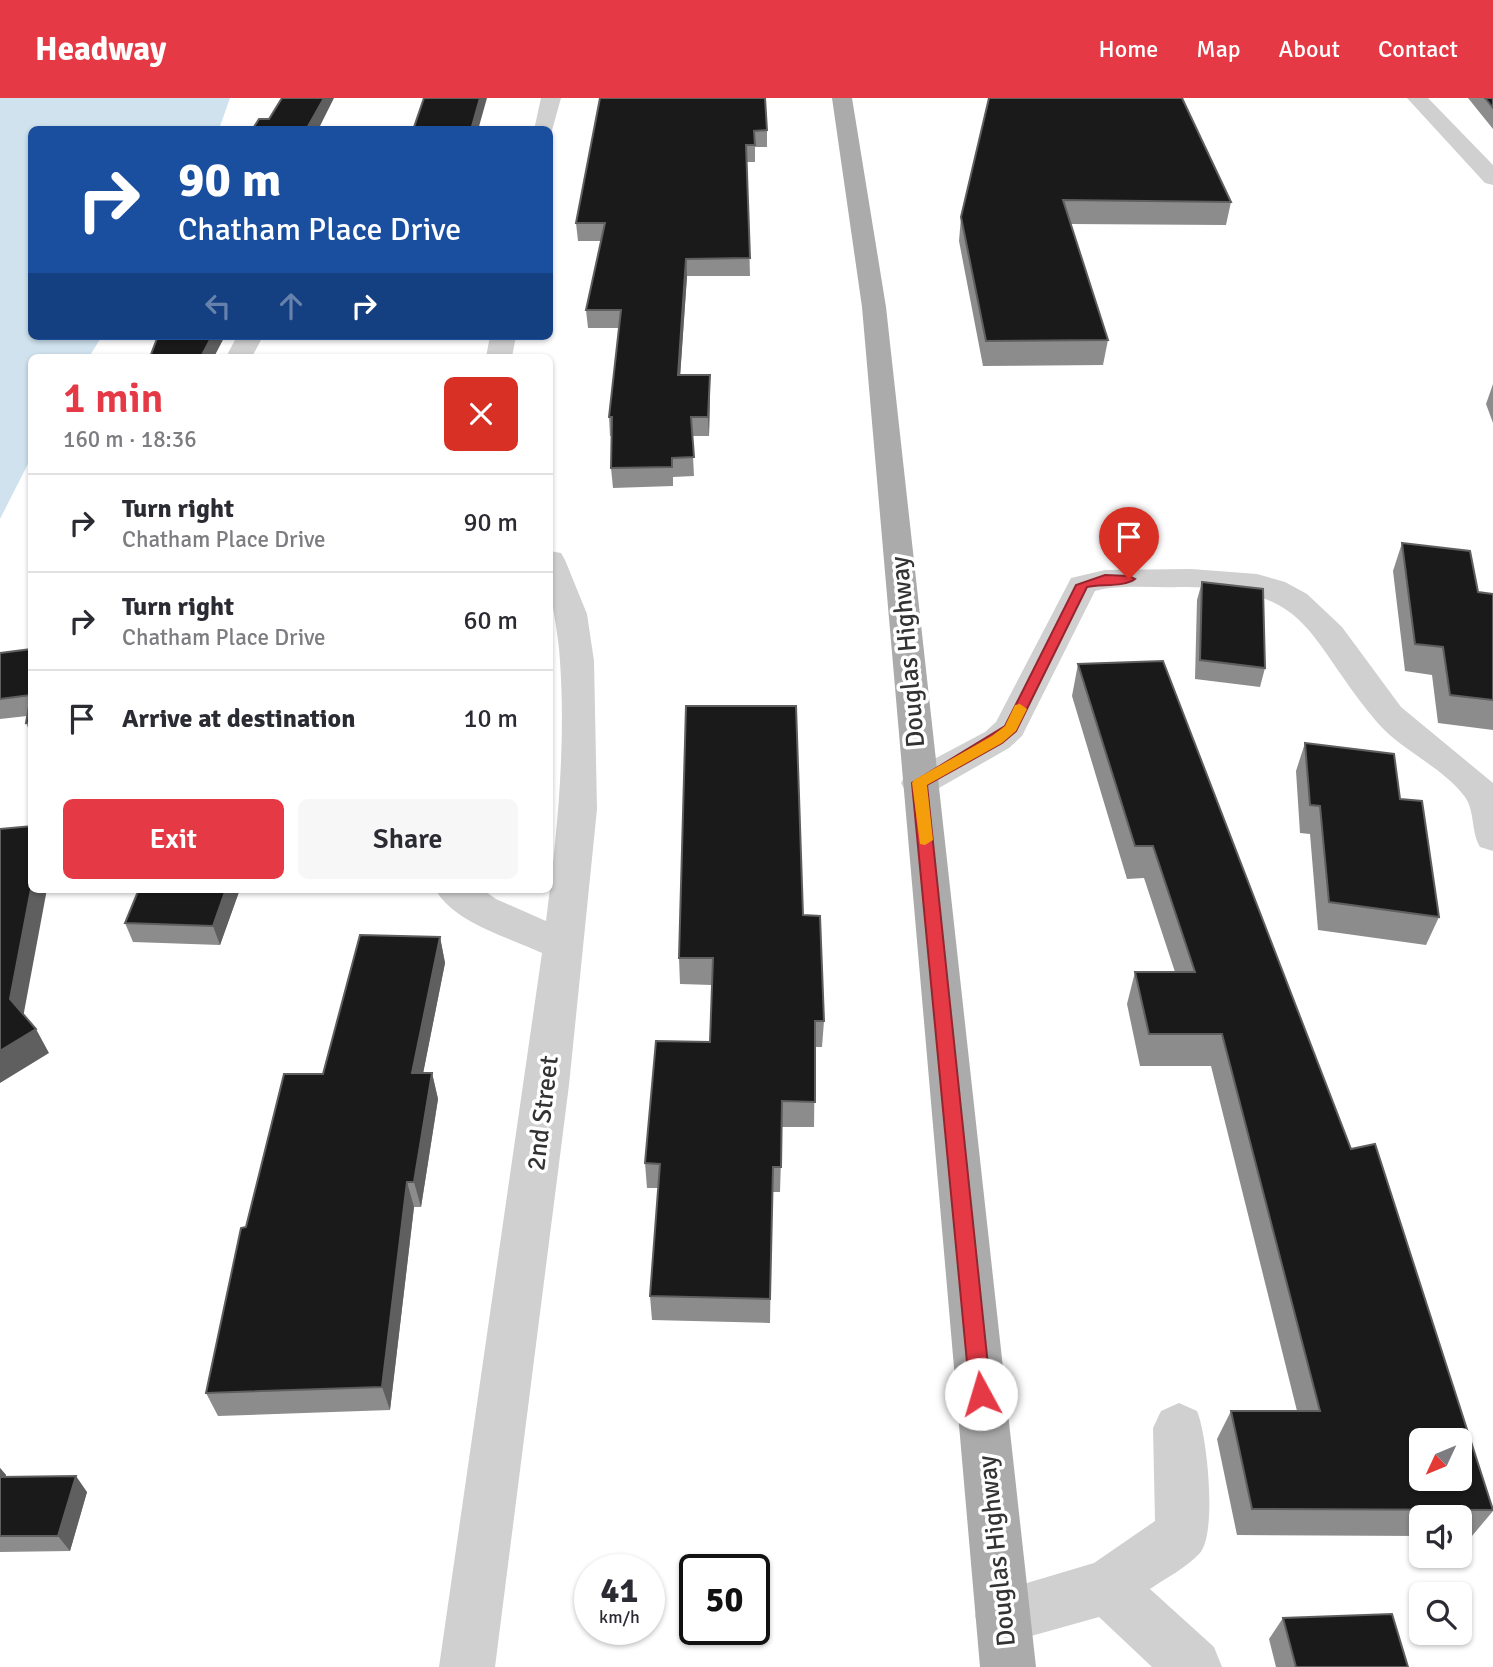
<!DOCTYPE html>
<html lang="en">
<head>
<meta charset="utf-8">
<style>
	body { margin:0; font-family:Signika,sans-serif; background:#f7f7f7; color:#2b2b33; height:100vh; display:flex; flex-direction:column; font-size:26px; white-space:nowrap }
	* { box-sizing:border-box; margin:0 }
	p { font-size:23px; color:#7c7c81 }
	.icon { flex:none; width:38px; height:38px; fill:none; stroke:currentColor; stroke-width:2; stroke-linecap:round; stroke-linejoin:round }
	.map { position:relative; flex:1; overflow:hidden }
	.sheet { position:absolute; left:28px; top:256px; width:525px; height:539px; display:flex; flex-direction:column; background:#fff; border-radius:10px; box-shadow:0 2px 5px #0004 }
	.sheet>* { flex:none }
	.guide { position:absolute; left:28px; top:28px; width:525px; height:214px; border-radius:10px; box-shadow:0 2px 5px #0004; background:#1a4fa0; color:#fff; overflow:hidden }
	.needle { width:46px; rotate:226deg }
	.controls { position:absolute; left:1409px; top:1330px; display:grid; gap:14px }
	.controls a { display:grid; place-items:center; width:63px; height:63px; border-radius:10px; background:#fff; box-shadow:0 2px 5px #0004; font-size:35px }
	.speed { position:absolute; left:574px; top:1456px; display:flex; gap:14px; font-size:35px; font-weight:700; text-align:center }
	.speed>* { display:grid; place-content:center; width:91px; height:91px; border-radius:50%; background:#fff; box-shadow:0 2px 5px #0004; line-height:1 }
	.speed small { font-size:18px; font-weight:400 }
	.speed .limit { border:4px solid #111; border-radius:10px; background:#fff; color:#111 }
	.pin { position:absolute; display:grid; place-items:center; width:60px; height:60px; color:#fff; margin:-72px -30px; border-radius:50% 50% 50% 0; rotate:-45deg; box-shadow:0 0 7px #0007 }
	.pin .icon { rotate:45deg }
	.me { position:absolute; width:77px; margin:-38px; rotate:354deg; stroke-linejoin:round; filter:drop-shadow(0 0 5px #0008) }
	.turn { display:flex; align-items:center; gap:24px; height:147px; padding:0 35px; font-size:32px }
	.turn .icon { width:91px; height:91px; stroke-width:2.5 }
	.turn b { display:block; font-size:49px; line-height:60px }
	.lanes { display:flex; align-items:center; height:66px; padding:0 35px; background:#0003; justify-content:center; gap:35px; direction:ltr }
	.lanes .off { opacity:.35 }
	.round { display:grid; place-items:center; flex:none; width:74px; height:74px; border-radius:10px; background:#f7f7f7 }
	.summary { display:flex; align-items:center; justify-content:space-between; height:119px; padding:0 35px }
	h1 { font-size:42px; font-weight:600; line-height:52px; color:#e63946 }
	.action { display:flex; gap:14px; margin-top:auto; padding:14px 35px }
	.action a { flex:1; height:80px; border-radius:10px; background:#e63946; color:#fff; font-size:28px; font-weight:600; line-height:80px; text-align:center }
	.action a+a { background:#f7f7f7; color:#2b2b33 }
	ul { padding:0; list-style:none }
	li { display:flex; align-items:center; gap:21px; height:98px; padding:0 35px; border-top:2px solid #e1e1e2 }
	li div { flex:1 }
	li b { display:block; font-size:26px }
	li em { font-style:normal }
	header { display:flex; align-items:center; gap:42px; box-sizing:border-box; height:98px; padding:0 35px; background:#e63946; color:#fff }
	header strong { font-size:33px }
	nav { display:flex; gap:38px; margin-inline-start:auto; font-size:24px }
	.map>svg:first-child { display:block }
	.water { fill:#cfe2ee }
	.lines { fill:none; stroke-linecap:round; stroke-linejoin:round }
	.minor { fill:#d0d0d0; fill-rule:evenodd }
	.major { fill:#ababab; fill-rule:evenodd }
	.wall { fill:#8c8c8c }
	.shaded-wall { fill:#5f5f5f }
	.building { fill:#1a1a1a; stroke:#5f5f5f; stroke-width:2; fill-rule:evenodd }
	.route { fill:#e63946; stroke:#96252e; stroke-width:2 }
	.slow { fill:#f59e0b }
	.labels { text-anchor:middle; stroke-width:7; stroke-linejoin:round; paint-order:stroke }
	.street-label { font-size:26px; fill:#333; stroke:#fff }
</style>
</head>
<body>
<header>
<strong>Headway</strong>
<nav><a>Home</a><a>Map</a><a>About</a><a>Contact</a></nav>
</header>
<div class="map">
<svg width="1493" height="1569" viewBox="0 0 1493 1569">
	<rect width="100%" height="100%" fill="#fff"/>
	<!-- water -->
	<path class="water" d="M0 0H230L219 31 32 32V238H102L89 259H32L31 360 0 421Z"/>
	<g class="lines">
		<!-- minor -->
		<path class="minor" d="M541 0H561L551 36 550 32H534Z
			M1407 0H1428L1493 67V87L1485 85Z
			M237 238H263L252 259H226Z
			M490 238H516L512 259H486Z
			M550 453 561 455 565 462 587 516 594 563 597 711 569 987 495 1569H439L542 855C508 839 454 825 435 791H482L496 801 546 823C557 737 566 650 560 563 558 525 546 490 550 453Z
			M1191 471 1257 476 1285 484 1307 496 1342 529 1401 609 1493 685V753L1480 749C1471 734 1475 713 1465 699 1442 668 1401 653 1376 623 1303 536 1313 489 1179 489 1152 490 1121 486 1095 493L1022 638 1009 650 932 694 919 697 906 694 901 685 906 676 985 634 996 624 1071 480 1105 472Z
			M1179 1305 1197 1313C1207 1336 1218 1438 1199 1456 1186 1470 1166 1480 1150 1491L1214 1549 1222 1569H1152L1099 1519 1003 1546 983 1538 975 1518 983 1498 1094 1465 1155 1423 1153 1330 1161 1313Z"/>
		<!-- major -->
		<path class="major" d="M832 0H852L886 209 1036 1569H980L862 209Z"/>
	</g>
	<!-- wall -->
	<path class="wall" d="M600 0 767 32V49H755V64H747L750 178H687L680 277 710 295 709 338H692L694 378 673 379V388L613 390 611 370 612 338H610L609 319 619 230H588L586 212 602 143H578L576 125Z
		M989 0 1231 104 1226 127 1071 126 1108 242 1103 267 983 268 959 143 961 119Z
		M1468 0H1493V31Z
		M1493 286V325L1486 306Z
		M1402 445 1478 494 1493 496V632L1438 625 1432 577 1405 573 1393 473Z
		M1202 484 1265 570 1260 589 1195 581 1197 502Z
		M32 551V639L26 625 27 618 0 621V555Z
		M1078 566 1351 1051 1493 1410V1413L1472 1438H1460V1419H1421V1438L1237 1437 1217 1341 1231 1313H1297L1211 968H1140L1127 906 1135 874H1175L1144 780 1127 781 1072 598Z
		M1305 645 1400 701 1439 819 1426 847 1318 832 1310 736 1300 735 1296 673Z
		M139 791H240L220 847 133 844 125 825Z
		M803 817 824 923 822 949H815L814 1029H782L780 1094H772L770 1225 652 1222 650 1198 658 1090H647L645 1065 710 944 712 887 680 886 679 860Z
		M440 839 445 865 423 975H432L438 1001 421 1109H414L390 1312 218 1318 206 1295 246 1129 323 976Z
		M0 1370 6 1377 5 1379 87 1394 70 1453 0 1454Z
		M1283 1520 1408 1569H1276L1269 1541Z"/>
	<!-- shaded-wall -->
	<path class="shaded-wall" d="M324 0H334L318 32H306Z
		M480 0H487L478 32H471Z
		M686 161 687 178 679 295 678 277Z
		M212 238H225L214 259H201Z
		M710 277V295L709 338 708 319Z
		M32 786V791H47L22 925 10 901Z
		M226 791H240L220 847 213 828Z
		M440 839 445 865 418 1001 412 975Z
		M36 931 49 955 0 985V953Z
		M432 975 438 1001 421 1109 414 1084Z
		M407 1084 414 1109 390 1312 382 1289Z
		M0 1370 6 1377 0 1395Z
		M76 1378 87 1394 70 1453 58 1438Z"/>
	<!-- building -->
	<path class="building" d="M282 0H324L306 32H252L259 21H269Z
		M424 0H480L471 32H413Z
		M600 0H765L767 32 754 33 755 47H746L750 160 686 161 678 277H710L708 319H691L694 359 672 360V369L611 370 612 319H609L621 212H586L605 125H576Z
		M989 0H1182L1231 104 1063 102 1108 242 986 243 961 119Z
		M1485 0H1493V10Z
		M158 238H212L201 259H150Z
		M1402 445 1470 453 1478 494 1493 496V602L1450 597 1443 549 1415 546Z
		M1202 484 1263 491 1265 570 1200 562Z
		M32 551V624L26 625 31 597 0 601V555Z
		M1163 563 1351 1051 1375 1046 1493 1412 1252 1411 1231 1313H1320L1222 936H1149L1135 874H1195L1153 748H1135L1078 566ZM1421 1342H1460V1381H1421Z
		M686 608H796L803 817 820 818 824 923H815V1004L782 1003 781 1069H773L770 1201 650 1198 660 1066 645 1065 656 943 710 944 713 860H679Z
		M1305 645 1394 656 1400 701 1422 703 1439 819 1329 804 1320 708 1310 707Z
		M32 728V786L10 901 36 931 0 953V731Z
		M139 791H226L213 828 125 825Z
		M360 837 440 839 412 975H432L414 1084H407L382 1289 206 1295 241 1130 246 1129 284 976H323Z
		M76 1378 58 1438H0V1379Z
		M1392 1516 1408 1569H1296L1283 1520Z"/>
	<!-- route -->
	<path class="route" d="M1105 477 1129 478 1135 481C1125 489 1101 486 1087 489L1016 633 1002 645 927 687 991 1296 988 1302 981 1305 973 1302 970 1296 912 685 1005 628 1076 487Z"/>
	<!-- slow -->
	<path class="slow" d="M1020 606 1027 611 1016 633 1002 645 927 687 933 742 925 747 920 746 912 685 914 682 992 638 1005 628 1015 607Z"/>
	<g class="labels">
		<!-- street labels -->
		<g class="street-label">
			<text transform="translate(907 554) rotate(-95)" y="9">Douglas Highway</text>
			<text transform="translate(542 1015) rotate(-83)" y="9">2nd Street</text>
			<text transform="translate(996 1453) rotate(-96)" y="9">Douglas Highway</text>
		</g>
	</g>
</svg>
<div class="controls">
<a><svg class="needle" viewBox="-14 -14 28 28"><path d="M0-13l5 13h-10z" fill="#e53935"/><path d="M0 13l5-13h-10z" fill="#7c7c81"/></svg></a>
<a><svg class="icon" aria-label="sound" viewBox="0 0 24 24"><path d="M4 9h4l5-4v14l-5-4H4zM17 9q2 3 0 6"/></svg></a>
<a><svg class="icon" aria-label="search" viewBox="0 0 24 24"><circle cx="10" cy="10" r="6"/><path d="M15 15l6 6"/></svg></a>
</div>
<div class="speed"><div>41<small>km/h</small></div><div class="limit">50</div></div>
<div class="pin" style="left:1129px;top:481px;background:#d93025"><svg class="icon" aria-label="arrive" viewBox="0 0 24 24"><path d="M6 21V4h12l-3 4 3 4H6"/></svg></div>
<svg class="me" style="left:981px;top:1296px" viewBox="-20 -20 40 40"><circle r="19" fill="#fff"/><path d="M0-13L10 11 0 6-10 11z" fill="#e63946"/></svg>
<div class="guide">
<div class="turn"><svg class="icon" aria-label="right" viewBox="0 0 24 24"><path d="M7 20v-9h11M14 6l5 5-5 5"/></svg><div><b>90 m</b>Chatham Place Drive</div></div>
<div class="lanes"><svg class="icon off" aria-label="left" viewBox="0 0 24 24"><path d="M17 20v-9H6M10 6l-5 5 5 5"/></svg><svg class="icon off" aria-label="ahead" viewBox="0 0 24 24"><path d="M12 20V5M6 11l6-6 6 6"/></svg><svg class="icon" aria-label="right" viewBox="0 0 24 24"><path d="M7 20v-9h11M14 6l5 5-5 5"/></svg></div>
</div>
<section class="sheet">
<div class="summary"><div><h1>1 min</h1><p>160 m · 18:36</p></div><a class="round" style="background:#d93025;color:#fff"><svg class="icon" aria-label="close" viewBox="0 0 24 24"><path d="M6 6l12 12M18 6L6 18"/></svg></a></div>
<ul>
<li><svg class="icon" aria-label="right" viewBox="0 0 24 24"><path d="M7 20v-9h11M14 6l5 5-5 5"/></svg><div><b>Turn right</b><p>Chatham Place Drive</p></div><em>90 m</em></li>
<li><svg class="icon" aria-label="right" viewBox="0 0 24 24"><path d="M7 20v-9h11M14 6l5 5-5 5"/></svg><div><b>Turn right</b><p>Chatham Place Drive</p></div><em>60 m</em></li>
<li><svg class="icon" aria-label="arrive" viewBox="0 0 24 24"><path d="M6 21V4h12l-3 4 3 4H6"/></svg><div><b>Arrive at destination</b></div><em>10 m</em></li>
</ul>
<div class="action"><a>Exit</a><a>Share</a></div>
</section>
</div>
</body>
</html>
